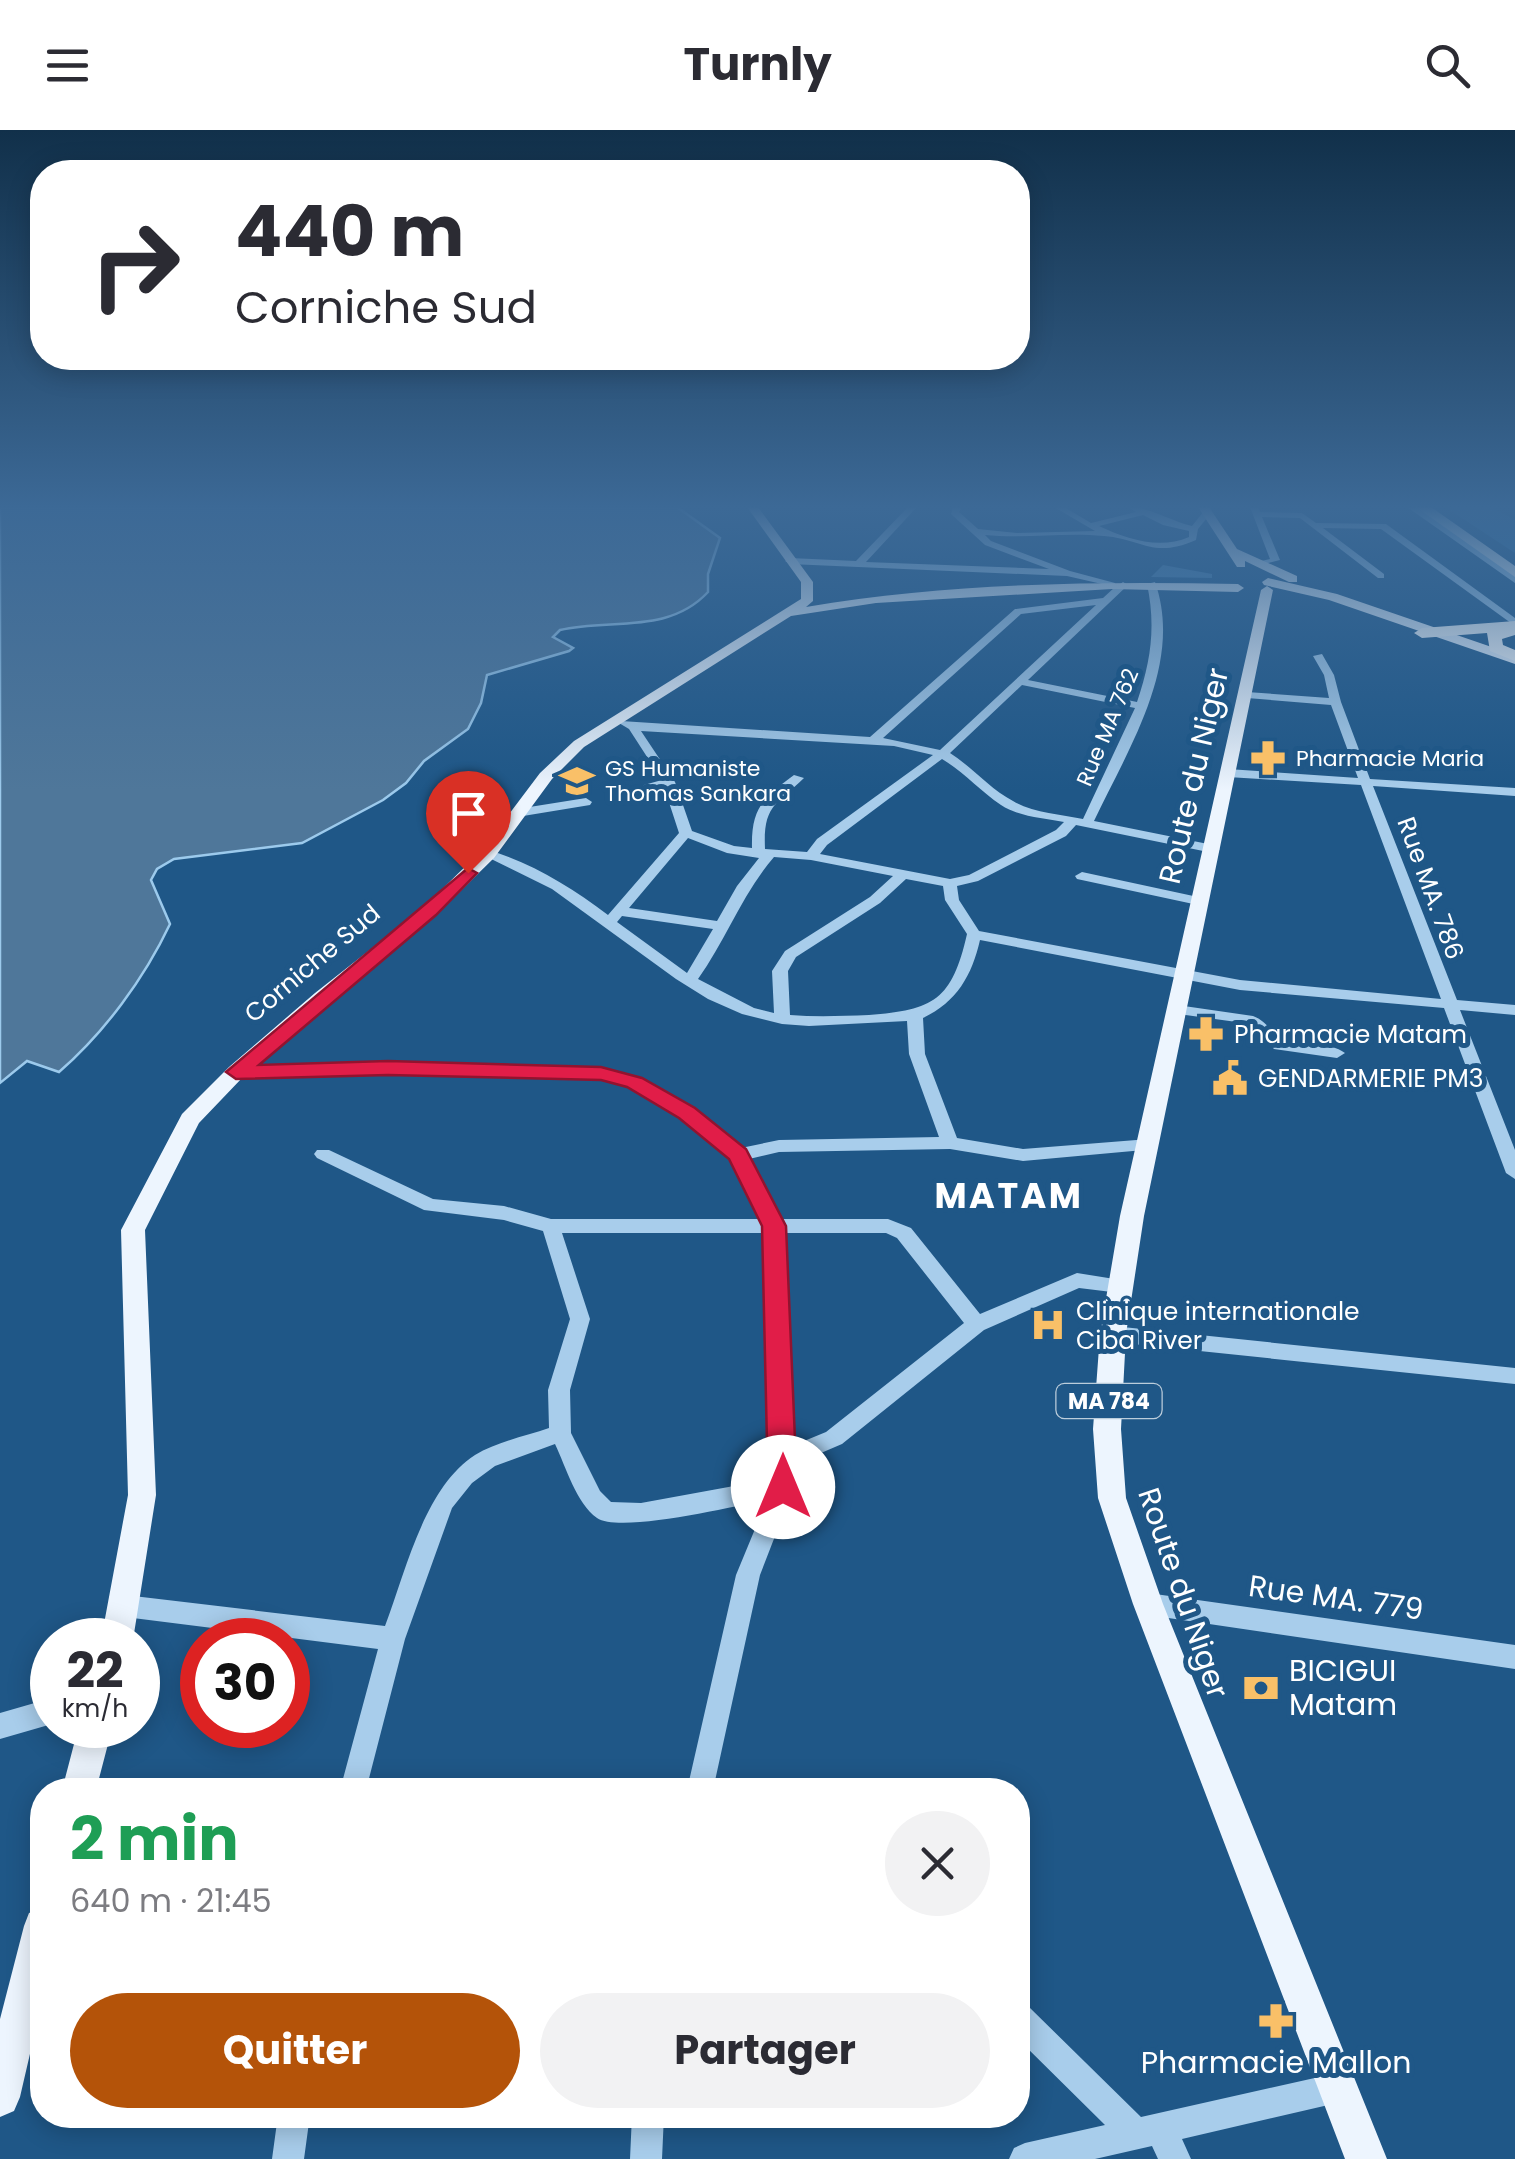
<!DOCTYPE html>
<html lang="fr">
<head>
<meta charset="utf-8">
<style>
	body { margin:0; font-family:Poppins,sans-serif; background:#f2f2f3; color:#2b2b33; height:100vh; display:flex; flex-direction:column; font-size:38px; white-space:nowrap }
	* { box-sizing:border-box; margin:0 }
	p { font-size:32px; color:#7c7c81 }
	.icon { flex:none; width:55px; height:55px; fill:none; stroke:currentColor; stroke-width:2; stroke-linecap:round; stroke-linejoin:round }
	.map { position:relative; flex:1; overflow:hidden }
	.drawer { position:absolute; left:30px; top:1648px; width:1000px; height:350px; display:flex; flex-direction:column; background:#fff; border-radius:40px; box-shadow:0 5px 25px #0003 }
	.drawer>* { flex:none }
	.hud { position:absolute; left:30px; top:30px; width:1000px; height:210px; border-radius:40px; box-shadow:0 5px 25px #0003; background:#fff; color:#2b2b33; overflow:hidden }
	.speed { position:absolute; left:30px; top:1488px; display:flex; gap:20px; font-size:50px; font-weight:700; text-align:center }
	.speed>* { display:grid; place-content:center; width:130px; height:130px; border-radius:50%; background:#fff; box-shadow:0 5px 25px #0003; line-height:1 }
	.speed small { font-size:25px; font-weight:400 }
	.speed .limit { border:15px solid #d22; background:#fff; color:#111 }
	.pin { position:absolute; display:grid; place-items:center; width:85px; height:85px; color:#fff; margin:-102px -42px; border-radius:50% 50% 50% 0; rotate:-45deg; box-shadow:0 0 10px #0007 }
	.pin .icon { rotate:45deg }
	.me { position:absolute; width:110px; margin:-55px; rotate:0deg; stroke-linejoin:round; filter:drop-shadow(0 0 8px #0008) }
	.turn { display:flex; align-items:center; gap:35px; height:210px; padding:0 40px; font-size:45px }
	.turn .icon { width:130px; height:130px; stroke-width:2.5 }
	.turn b { display:block; font-size:70px; line-height:85px }
	.round { display:grid; place-items:center; flex:none; width:105px; height:105px; border-radius:52px; background:#f2f2f3 }
	.overview { display:flex; align-items:center; justify-content:space-between; height:170px; padding:0 40px }
	h1 { font-size:60px; font-weight:700; line-height:75px; color:#1e9e55 }
	.primary-button { display:flex; gap:20px; margin-top:auto; padding:20px 40px }
	.primary-button a { flex:1; height:115px; border-radius:60px; background:#b45309; color:#fff; font-size:40px; font-weight:700; line-height:115px; text-align:center }
	.primary-button a+a { background:#f2f2f3; color:#2b2b33 }
	header { display:flex; justify-content:space-between; align-items:center; height:130px; padding:0 40px; background:#fff; font-size:45px; font-weight:700 }
	.map>svg:first-child { display:block }
	.green { fill:#2f70a4 }
	.water { fill:#4f779a; stroke:#9ccaec; stroke-width:2.5 }
	.building { fill:#4781b0 }
	.lines { fill:none; stroke-linecap:round; stroke-linejoin:round }
	.minor { fill:#a8cdeb; fill-rule:evenodd }
	.major { fill:#edf5fe; fill-rule:evenodd }
	.highway { fill:#fff; fill-rule:evenodd }
	.route { fill:#e11d48; stroke:#92132f; stroke-width:2.5 }
	.labels { text-anchor:middle; stroke-width:10; stroke-linejoin:round; paint-order:stroke }
	.far-street-label { font-size:22px; fill:#fff; stroke:#1f5787 }
	.far-poi-label { font-size:22px; fill:#fff; stroke:#1f5787; text-anchor:start }
	.shield { fill:#1f5787; stroke:#bccddb; stroke-width:2.5 }
	.shield-label { font-size:22px; font-weight:bold; fill:#fff }
	.street-label { font-size:25px; fill:#fff; stroke:#1f5787 }
	.poi-label { font-size:25px; fill:#fff; stroke:#1f5787; text-anchor:start }
	.near-street-label { font-size:30px; fill:#fff; stroke:#1f5787 }
	.near-poi-label { font-size:30px; fill:#fff; stroke:#1f5787; text-anchor:start }
	.district-label { font-size:35px; font-weight:bold; letter-spacing:2.5px; fill:#fff; stroke:#1f5787 }
</style>
</head>
<body>
<header><svg class="icon" aria-label="menu" viewBox="0 0 24 24"><path d="M4 6h16M4 12h16M4 18h16"/></svg>Turnly<svg class="icon" aria-label="search" viewBox="0 0 24 24"><circle cx="10" cy="10" r="6"/><path d="M15 15l6 6"/></svg></header>
<div class="map">
<svg width="1515" height="2029" viewBox="0 0 1515 2029">
	<rect width="100%" height="100%" fill="#1f5787"/>
	<!-- green -->
	<path class="green" d="M1445 377H1491L1515 390V423Z"/>
	<!-- water -->
	<path class="water" d="M0 377H677L720 408 708 444V462C668 505 610 488 560 500L553 507 573 518 569 521 487 545 481 573 468 599 424 631 406 653 383 670 302 713 174 729 157 739 151 750 170 794C144 849 104 903 59 942L27 931 0 953Z"/>
	<!-- building -->
	<path class="building" d="M1163 435 1212 444V448L1151 447Z"/>
	<g class="lines">
		<!-- minor -->
		<path class="minor" d="M908 377H917L866 432 1049 439 985 415 951 384 953 377H962L959 382 978 399 1017 403 1095 401 1054 377H1064L1091 393 1136 382 1128 377C1149 377 1171 391 1192 396L1204 381 1211 383 1198 399 1196 410C1153 429 1142 409 1104 406 1064 402 1025 409 985 405L991 411 1070 441 1115 453 1116 457 1123 452 1128 455 1028 550 1137 572C1151 531 1156 496 1147 454L1155 452C1184 534 1128 619 1094 691L1213 715 1220 719 1213 723 1076 695 1066 706 978 751 957 756 959 770 979 801 1240 850 1441 869 1361 655 1228 647 1222 643 1228 639 1358 648 1331 575 1247 568 1241 565 1247 562 1329 568 1324 545 1313 526 1322 524 1334 545 1341 572 1370 649 1515 658V666L1373 656 1457 870 1515 875V885L1460 880 1515 1020V1049L1506 1043 1444 878 1240 860 980 810C972 845 957 872 923 888L925 924 957 1008 1023 1019 1149 1009 1155 1011 1158 1015 1155 1019 1023 1031 950 1019 779 1022 749 1029 780 1089H888L911 1098 980 1184 1077 1143 1127 1151 1130 1156 1127 1161 1120 1163 1079 1158 984 1200 842 1314 793 1335 794 1357 760 1445 713 1660H687L736 1445 767 1370C735 1376 620 1404 597 1388 576 1373 566 1337 555 1314L495 1336 472 1353 452 1378 405 1509 366 1660H340L378 1519 125 1487 116 1484 113 1476 116 1468 125 1465 385 1496C406 1441 424 1358 475 1325 496 1312 526 1306 549 1298L548 1260 570 1189 543 1101 504 1090 424 1080 317 1028 314 1024 317 1020H329L433 1069 504 1076 551 1089H761L731 1029 681 987 629 957 601 949 388 943 236 947 228 942 236 937 388 933 601 939 641 949 693 979 741 1018 779 1010 939 1007 909 924 907 891 809 896 782 894 742 884 708 869 676 849 552 759 481 724 488 720C532 733 571 757 608 785L679 703 664 657 621 667 615 663 662 650 629 599 619 593 621 591 870 607 1015 479 1103 468 1115 457 1067 446 790 434 785 431 790 428 856 431ZM1143 385 1163 395 1189 401V407C1159 420 1127 409 1099 396ZM1096 475 940 620 883 608 1021 484ZM1022 555 1135 578 1083 689C1060 684 1033 683 1013 671 990 659 972 637 950 623ZM641 601 894 616 933 625 817 709 807 722 765 719C763 675 776 675 804 648L794 645C763 668 751 678 752 718L734 716 692 701 675 652ZM942 629C964 642 980 661 1001 675 1019 687 1044 688 1064 692L1056 700 969 745 950 749 820 724 827 715ZM688 708 727 723 759 728 737 756 717 791 629 778ZM774 727 811 730 893 746 870 767 785 821 772 841 774 883 754 878 698 849C726 810 742 764 774 727ZM906 749 943 756 945 770 967 804C952 870 934 880 869 885 842 886 816 887 790 885L788 841 796 827 880 773ZM622 786 713 799 687 843 617 792ZM562 1103H765L772 1349 641 1373 611 1372 600 1361 571 1303 570 1260 590 1189ZM784 1103H886L897 1108 964 1193 826 1302 792 1316Z
			M1250 377H1258L1260 382 1302 383 1316 393 1386 394 1515 488V496L1381 399 1323 398 1384 444V448H1378L1300 388 1262 387 1280 430 1257 436V432L1270 429Z
			M1407 377H1417L1515 446V453Z
			M586 668 592 672 590 675 517 687 511 683 517 679Z
			M1082 742 1198 767 1205 771 1198 775 1077 749 1075 746Z
			M1177 875 1253 886C1267 891 1274 906 1287 911 1305 918 1329 911 1345 923L1337 928 1274 919 1252 896 1244 893 1171 883 1169 880Z
			M1113 1196 1515 1238V1254L1113 1212 1106 1210 1103 1204 1106 1198Z
			M1148 1463 1515 1515V1539L1148 1485 1139 1482 1136 1474 1139 1466Z
			M52 1568V1594L0 1609V1583Z
			M1018 1873 1029 1877 1141 1987 1337 1943 1348 1947 1352 1958 1348 1969 1337 1973 1182 2009 1191 2029H1158L1152 2016 1095 2029H1009L1014 2018 1025 2013 1105 1995 1018 1909Z
			M278 1985H310L304 2029H272Z
			M632 1985H664L662 2029H630Z"/>
		<!-- major -->
		<path class="major" d="M747 377H758L813 452V471L806 477C948 453 1094 451 1238 454L1244 458 1238 462 1112 459 876 473 791 486 584 617 552 649 494 728 435 786 329 871 243 947 199 993 145 1100 156 1365 133 1510H101L128 1365 121 1100 182 984 229 937 315 863 423 778 482 720 540 643 574 611 801 469V452Z
			M1198 377H1209L1237 419 1297 446V452H1289L1245 431V437H1237Z
			M1268 448 1337 464 1515 525V534L1329 470 1264 455 1262 452Z
			M1267 456 1273 460 1144 1086 1126 1204 1121 1299 1126 1368 1163 1474 1387 2029H1345L1133 1474 1098 1368 1093 1299 1100 1204 1120 1086 1261 460Z
			M79 1595H113L96 1660H62Z
			M42 1778V1872L20 1967 14 1981 0 1987V1889L24 1796 29 1783Z"/>
		<!-- highway -->
		<path class="highway" d="M1416 377H1431L1515 436V447Z
			M1515 491V505L1502 509 1503 515 1515 520V531L1490 521 1487 503 1422 508 1414 503 1422 498Z"/>
	</g>
	<!-- sky -->
	<linearGradient id="sky" x2="0" y2="1"><stop stop-color="#11304a"/><stop offset="0.57" stop-color="#3c6996"/><stop offset="1" stop-color="#3c6996" stop-opacity="0"/></linearGradient>
	<rect width="1515" height="661" fill="url(#sky)"/>
	<!-- route -->
	<path class="route" d="M468 738 477 743 436 785 259 935 388 931 601 937 642 948 695 978 746 1019 786 1096 797 1357 793 1366 783 1369 772 1366 768 1357 762 1096 729 1029 679 988 627 957 601 950 388 945 236 949 226 942Z"/>
	<!-- icons -->
	<defs>
		<symbol id="pharmacy-bare" viewBox="-9 -9 18 18"><path d="M-2-6h4v4h4v4h-4v4h-4v-4h-4v-4h4Z" fill="#f9c068" stroke="#1f5787" stroke-width="2.5" paint-order="stroke"/></symbol>
		<symbol id="school-bare" viewBox="-9 -9 18 18"><path d="M0-5L7-2L0 1L-7-2ZM-4 1L0 2.5L4 1V4Q0 6-4 4Z" fill="#f9c068" stroke="#1f5787" stroke-width="2.5" paint-order="stroke"/></symbol>
		<symbol id="civic-bare" viewBox="-9 -9 18 18"><path d="M-.6-6.5H3V-4.5H.6V-3L4-1V1h2V6H-6V1h2V-1L-.6-3ZM-1.2 2.5V6h2.4V2.5Z" fill="#f9c068" stroke="#1f5787" stroke-width="2.5" paint-order="stroke"/></symbol>
		<symbol id="hospital-bare" viewBox="-9 -9 18 18"><path d="M-5-5h3v3.5h4V-5h3V5h-3V1.5h-4V5h-3Z" fill="#f9c068" stroke="#1f5787" stroke-width="2.5" paint-order="stroke"/></symbol>
		<symbol id="bank-bare" viewBox="-9 -9 18 18"><path d="M-6-4H6V4H-6ZM0-2.3a2.3 2.3 0 1 0 0 4.6a2.3 2.3 0 1 0 0-4.6Z" fill="#f9c068" stroke="#1f5787" stroke-width="2.5" paint-order="stroke"/></symbol>
	</defs>
	<g fill-rule="evenodd">
		<use href="#pharmacy-bare" x="1243" y="603" width="50" height="50"/>
		<use href="#school-bare" x="552" y="626" width="50" height="50"/>
		<use href="#pharmacy-bare" x="1181" y="879" width="50" height="50"/>
		<use href="#civic-bare" x="1205" y="923" width="50" height="50"/>
		<use href="#hospital-bare" x="1023" y="1170" width="50" height="50"/>
		<use href="#bank-bare" x="1236" y="1533" width="50" height="50"/>
		<use href="#pharmacy-bare" x="1251" y="1866" width="50" height="50"/>
	</g>
	<g class="labels">
		<!-- far-street labels -->
		<g class="far-street-label">
			<text transform="translate(1107 597) rotate(-67)" y="8">Rue MA 762</text>
		</g>
		<!-- far-poi labels -->
		<g class="far-poi-label">
			<text x="1296" y="636">Pharmacie Maria</text>
			<text x="605" y="646">GS Humaniste<tspan x="605" dy="25">Thomas Sankara</tspan></text>
		</g>
		<!-- shield labels -->
		<rect class="shield" x="1056.5" y="1254" width="105" height="34" rx="8"/>
		<g class="shield-label">
			<text x="1109" y="1279">MA 784</text>
		</g>
		<!-- street labels -->
		<g class="street-label">
			<text transform="translate(1431 758) rotate(70)" y="9">Rue MA. 786</text>
			<text transform="translate(312 833) rotate(-40)" y="9">Corniche Sud</text>
		</g>
		<!-- poi labels -->
		<g class="poi-label">
			<text x="1234" y="913">Pharmacie Matam</text>
			<text x="1258" y="957">GENDARMERIE PM3</text>
			<text x="1076" y="1190">Clinique internationale<tspan x="1076" dy="29">Ciba River</tspan></text>
		</g>
		<!-- near-street labels -->
		<g class="near-street-label">
			<text transform="translate(1194 646) rotate(-77)" y="10">Route du Niger</text>
			<text transform="translate(1183 1463) rotate(71)" y="10">Route du Niger</text>
			<text transform="translate(1336 1468) rotate(8)" y="10">Rue MA. 779</text>
		</g>
		<!-- near-poi labels -->
		<g class="near-poi-label">
			<text x="1289" y="1551">BICIGUI<tspan x="1289" dy="34">Matam</tspan></text>
			<text x="1276" y="1943" text-anchor="middle">Pharmacie Mallon</text>
		</g>
		<!-- district labels -->
		<g class="district-label">
			<text x="1009" y="1078">MATAM</text>
		</g>
	</g>
</svg>
<div class="speed"><div>22<small>km/h</small></div><div class="limit">30</div></div>
<div class="pin" style="left:468px;top:743px;background:#d93025"><svg class="icon" aria-label="arrive" viewBox="0 0 24 24"><path d="M6 21V4h12l-3 4 3 4H6"/></svg></div>
<svg class="me" style="left:783px;top:1357px" viewBox="-20 -20 40 40"><circle r="19" fill="#fff"/><path d="M0-13L10 11 0 6-10 11z" fill="#e11d48"/></svg>
<div class="hud">
<div class="turn"><svg class="icon" aria-label="right" viewBox="0 0 24 24"><path d="M7 20v-9h11M14 6l5 5-5 5"/></svg><div><b>440 m</b>Corniche Sud</div></div>
</div>
<section class="drawer">
<div class="overview"><div><h1>2 min</h1><p>640 m · 21:45</p></div><a class="round"><svg class="icon" aria-label="close" viewBox="0 0 24 24"><path d="M6 6l12 12M18 6L6 18"/></svg></a></div>
<div class="primary-button"><a>Quitter</a><a>Partager</a></div>
</section>
</div>
</body>
</html>
